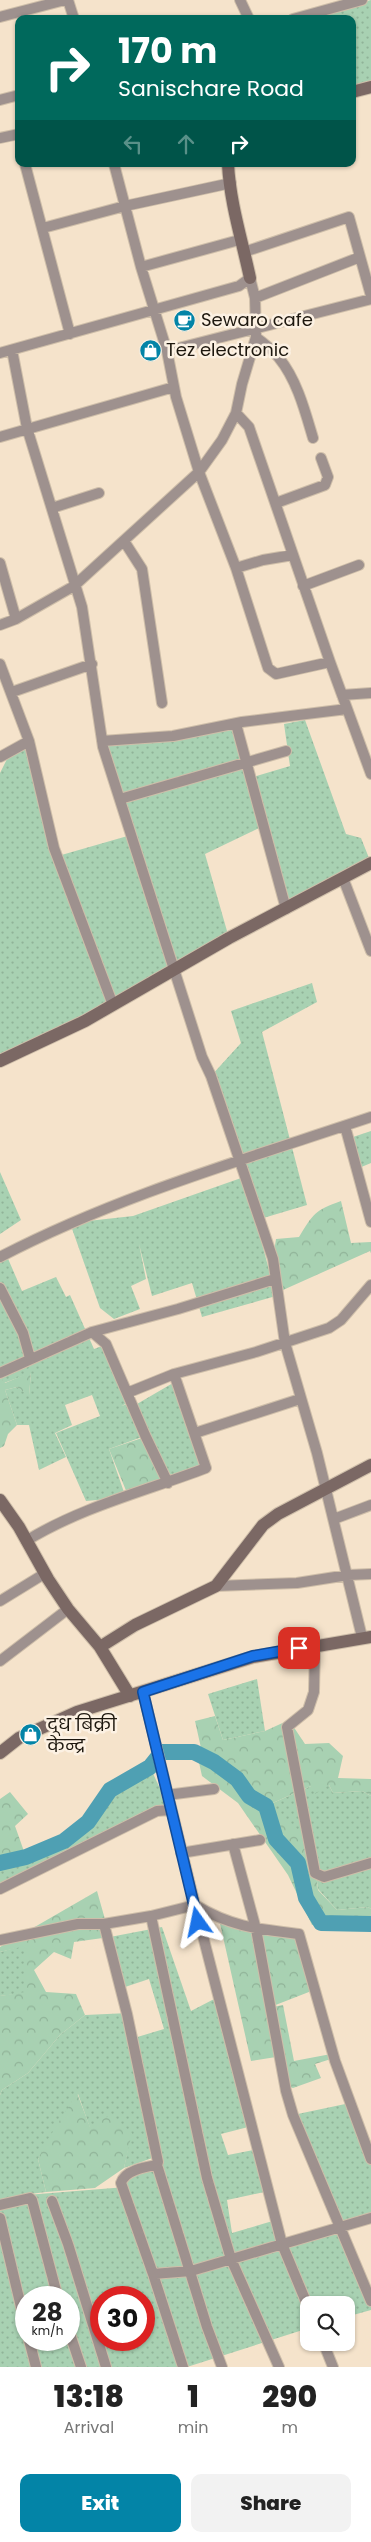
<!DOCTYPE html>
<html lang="en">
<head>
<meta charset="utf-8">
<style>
	body { margin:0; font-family:Poppins,"Noto Sans Devanagari",sans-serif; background:#f2f2f2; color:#222; height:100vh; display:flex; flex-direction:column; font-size:19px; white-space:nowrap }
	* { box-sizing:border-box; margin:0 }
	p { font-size:16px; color:#767676 }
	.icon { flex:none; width:28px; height:28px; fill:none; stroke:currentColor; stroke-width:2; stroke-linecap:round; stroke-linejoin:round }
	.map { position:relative; height:2367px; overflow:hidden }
	.panel { display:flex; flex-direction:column; background:#fff; flex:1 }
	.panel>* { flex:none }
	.top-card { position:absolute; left:15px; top:15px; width:341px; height:152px; border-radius:10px; box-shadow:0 1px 4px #0004; background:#00695c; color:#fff; overflow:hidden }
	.tools { position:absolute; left:300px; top:2296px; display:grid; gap:10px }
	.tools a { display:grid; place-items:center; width:55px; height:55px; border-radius:10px; background:#fff; box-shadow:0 1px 4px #0004; font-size:25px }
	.speed { position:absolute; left:15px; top:2286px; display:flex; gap:10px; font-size:25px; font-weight:700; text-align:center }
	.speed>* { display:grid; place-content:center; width:65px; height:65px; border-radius:50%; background:#fff; box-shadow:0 1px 4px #0004; line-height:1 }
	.speed small { font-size:12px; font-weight:400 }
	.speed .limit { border:8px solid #d22; background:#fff; color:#111 }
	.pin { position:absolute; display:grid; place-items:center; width:42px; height:42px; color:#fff; margin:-21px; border-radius:10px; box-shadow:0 2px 8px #0006 }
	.me { position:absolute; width:55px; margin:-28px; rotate:348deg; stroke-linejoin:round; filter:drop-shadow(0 0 4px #0008) }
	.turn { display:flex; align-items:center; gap:18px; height:105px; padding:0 20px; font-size:22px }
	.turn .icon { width:65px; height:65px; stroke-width:2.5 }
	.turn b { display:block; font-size:35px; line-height:42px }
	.lanes { display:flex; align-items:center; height:48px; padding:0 20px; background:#0003; justify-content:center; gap:25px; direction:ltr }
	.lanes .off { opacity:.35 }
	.eta { display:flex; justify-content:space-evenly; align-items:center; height:85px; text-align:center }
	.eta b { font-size:30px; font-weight:800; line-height:35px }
	.cta { display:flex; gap:10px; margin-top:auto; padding:10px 20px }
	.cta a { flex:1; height:58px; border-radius:10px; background:#0384a7; color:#fff; font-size:20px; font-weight:800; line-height:58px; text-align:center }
	.cta a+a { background:#f2f2f2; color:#222 }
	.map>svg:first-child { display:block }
	.grass { fill:url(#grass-dots); fill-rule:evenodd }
	.forest { fill:url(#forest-crowns) }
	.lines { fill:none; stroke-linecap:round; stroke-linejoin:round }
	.river { stroke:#4fa0b3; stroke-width:16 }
	.street-casing { stroke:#cebea9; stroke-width:12 }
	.secondary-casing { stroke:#cebea9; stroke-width:14 }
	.street { stroke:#9e918e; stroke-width:10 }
	.secondary { stroke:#7b6864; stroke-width:12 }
	.route-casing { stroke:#114b97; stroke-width:12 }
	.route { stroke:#1a73e8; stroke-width:9 }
	.labels { text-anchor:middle; stroke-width:5; stroke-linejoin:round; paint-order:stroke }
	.poi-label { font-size:18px; fill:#1d170e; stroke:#fcf1e3; text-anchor:start }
</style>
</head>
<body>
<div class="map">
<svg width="371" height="2367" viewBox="0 0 371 2367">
	<defs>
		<pattern id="grass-dots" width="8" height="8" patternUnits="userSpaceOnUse" patternTransform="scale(1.25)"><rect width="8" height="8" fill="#a8d1b2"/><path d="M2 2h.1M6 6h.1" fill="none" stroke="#90b398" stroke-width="1.8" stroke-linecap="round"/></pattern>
		<pattern id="forest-crowns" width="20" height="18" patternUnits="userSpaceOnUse" patternTransform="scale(1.25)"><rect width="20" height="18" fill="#a8d1b2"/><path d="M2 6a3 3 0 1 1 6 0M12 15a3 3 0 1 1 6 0" fill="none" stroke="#90b398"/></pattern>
	</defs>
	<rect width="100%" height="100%" fill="#f5e3cb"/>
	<!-- grass -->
	<path class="grass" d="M371 0V84L353 89 352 19H301Z
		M305 720 346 834 361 838 371 863 343 878 340 870 342 878 290 904 266 830 259 828 205 854 229 938 0 1059V773L11 751 29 741 58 856 131 835 103 747 232 727 246 779 290 766 284 724Z
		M312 983 317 1002 262 1032 307 1205 260 1219 246 1184 276 1296 202 1317 192 1283 152 1296 139 1244 146 1279 131 1286 140 1309 114 1319 100 1308 70 1223 133 1216 244 1177 211 1076 241 1043 231 1011Z
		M371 1131V1163L359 1168 350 1138Z
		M0 1172 21 1220 0 1234Z
		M6 1254 22 1291 56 1277 66 1297 70 1295 94 1349 105 1345 128 1403 121 1406 128 1404 142 1437 109 1449 125 1495 109 1499 86 1501 56 1433 100 1416 92 1395 65 1405 72 1425 55 1433 66 1457 39 1470 29 1425H17L5 1390 17 1387 29 1395 31 1373 4 1383 0 1377V1256Z
		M173 1383 202 1468 168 1481 137 1404Z
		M257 1679 265 1731 223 1740 208 1694Z
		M150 1767 170 1810 0 1889V1863L26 1857 64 1841 127 1779Z
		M329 1785 333 1793 362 1791 371 1796V1909L368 1907 337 1910 318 1889 313 1848 266 1806 311 1786Z
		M162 1927 191 2011 218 1997 252 2126 221 2134 228 2155 258 2149 269 2191 227 2200 232 2233 276 2220 282 2244 340 2225 293 2115 350 2103 371 2159V2218L341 2225 371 2301V2310L346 2317V2305H309V2328L187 2367H0V2095L2 2090 28 2073 60 2035 85 2015 129 2013 134 2038 164 2029 149 1979 122 1988 110 1937ZM78 2094 90 2128 131 2133 124 2168 158 2156 153 2168 124 2181 126 2187 14 2196 46 2192 38 2159ZM26 2298H69V2340H26ZM101 2298H144V2340H101Z
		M25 1945V1993L0 1996V1952Z"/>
	<!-- forest -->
	<path class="forest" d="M341 1201 351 1243 371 1242V1253L370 1251 283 1290 273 1259 276 1239 299 1237C313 1214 315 1210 341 1201Z
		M31 1372 29 1396 17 1387 5 1390 17 1425 8 1434 4 1446 0 1448V1377L5 1383Z
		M142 1438 165 1481 127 1493 109 1449Z
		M215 1716 223 1740 265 1731 289 1720 305 1744 329 1743 343 1756 338 1778 371 1779V1796L362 1791 333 1793 329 1785 315 1794 311 1786 266 1806 304 1834 313 1848 318 1890 337 1910 368 1907 371 1909V1924L312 1925 288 1875 238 1803 202 1776 196 1749 201 1748 195 1721Z
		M10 1792 28 1814 15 1826 26 1857 0 1863V1799Z
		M97 1891 110 1937 74 1942 71 1959 54 1952 34 1970 46 1992 76 1994 85 2015 60 2035 28 2073 2 2090 0 2095V1996L25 1992V1946L0 1952V1947Z
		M219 1919 254 1934 276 2057 251 2061Z
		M260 1934H299L314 1990 273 2006Z
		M283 2005 294 2061 331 2054V2059L315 2064 321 2078 293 2088 290 2087 273 2007Z
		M77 2093 90 2127 110 2115 132 2133 124 2168 95 2188 46 2192 38 2159 47 2141Z"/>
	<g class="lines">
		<!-- river -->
		<path class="river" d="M0 1863 26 1857 64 1841 88 1822 110 1790 150 1767 162 1752H194L214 1762 237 1779 249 1796 266 1806 276 1839 298 1863 306 1898 321 1923 371 1924"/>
		<defs>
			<path id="street" d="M68 0 74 19
				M240 0 249 19
				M0 17 65 0
				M293 19 362 0
				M0 100 19 95
				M0 138 19 134
				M25 164 70 334
				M114 164 141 267 167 351 176 397 199 472 236 568 263 560 293 555
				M43 228 125 206 231 183
				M244 252 349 217 371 296
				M141 267 239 240
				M255 298 360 257
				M256 337C263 343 273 350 279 358 297 380 305 411 313 438
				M12 350 27 428 82 607 103 747 202 1057 211 1076 273 1259 285 1343 317 1453 362 1637
				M167 351 371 299
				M0 353 239 286 250 278 255 298 256 337 242 384 236 413 222 440 199 472 74 586 16 619 0 625
				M236 413 249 427 330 662 371 774
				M0 437 174 387
				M276 503 325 485 328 477 321 458
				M52 508 99 493
				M124 541 142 569 162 703
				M0 563 16 619
				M236 568 268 668 276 674 330 662
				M303 586 359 565
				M0 664 29 741 54 848 113 1005
				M12 692 92 664
				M342 695 371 693
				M236 724 286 909
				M102 741 173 736 242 722 347 709
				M0 757 29 741
				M120 799 286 751
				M343 878 371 951
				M345 1126 371 1222
				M0 1257C117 1196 246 1159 371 1117
				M0 1288 23 1333 30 1358
				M92 1332 106 1344 145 1435 168 1483
				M0 1373 92 1332 178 1309 275 1279
				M127 1393 174 1374 256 1352 329 1328 341 1320 371 1285
				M195 1433 300 1399
				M334 1519 371 1505
				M26 1541C81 1507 146 1491 206 1468L174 1374
				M216 1586 297 1583 348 1575 371 1574
				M0 1601 44 1574
				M315 1645 314 1692 308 1710 287 1727 315 1873 324 1877 371 1863
				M0 1661 68 1609
				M167 1795 214 1789
				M233 1844 256 1929 286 2091 293 2115 371 2301
				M181 1853 260 1840
				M0 1889 157 1811 170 1810
				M195 1905 282 2244 309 2309
				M195 1905C232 1927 257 1929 299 1934L335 2061 371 2159
				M151 1916 207 2178 231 2259 279 2367
				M104 1924 127 2014 158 2162 157 2165C145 2167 125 2170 121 2183L153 2274 183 2367
				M0 1940 78 1924H104L151 1916 195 1905 143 1692
				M157 2165 207 2327 222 2367
				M52 2201 68 2244 106 2367
				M0 2205 30 2198 32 2200 58 2298
				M0 2218 26 2328
				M153 2274 191 2271 371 2218
				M69 2331 81 2367
				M29 2340 36 2367
				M323 2342 333 2367"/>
			<path id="secondary" d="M352 92 371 87
				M228 164C230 203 242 240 250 278
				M0 1061 85 1021 229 938 371 863
				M0 1500 19 1527 48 1579 68 1609 100 1647 130 1696
				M100 1647 135 1625 216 1586 263 1525 278 1514 371 1465
				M0 1753 19 1738 77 1712 253 1657 371 1637"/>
		</defs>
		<!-- street casing -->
		<use href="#street" class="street-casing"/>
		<!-- secondary casing -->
		<use href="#secondary" class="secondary-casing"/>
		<!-- street -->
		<use href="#street" class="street"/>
		<!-- secondary -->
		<use href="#secondary" class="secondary"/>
	</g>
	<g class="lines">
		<defs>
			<path id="route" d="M198 1922 143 1692 253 1656 299 1648"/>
		</defs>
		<!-- route casing -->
		<use href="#route" class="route-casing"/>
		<!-- route -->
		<use href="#route" class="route"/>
	</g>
	<!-- icons -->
	<defs>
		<symbol id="cafe-disc" viewBox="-11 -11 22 22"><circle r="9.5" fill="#0384a7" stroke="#fcf1e3"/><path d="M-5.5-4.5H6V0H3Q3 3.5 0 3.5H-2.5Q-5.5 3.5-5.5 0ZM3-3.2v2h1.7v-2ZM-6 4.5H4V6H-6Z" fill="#fff"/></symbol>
		<symbol id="shop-disc" viewBox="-11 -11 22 22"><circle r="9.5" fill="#0384a7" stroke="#fcf1e3"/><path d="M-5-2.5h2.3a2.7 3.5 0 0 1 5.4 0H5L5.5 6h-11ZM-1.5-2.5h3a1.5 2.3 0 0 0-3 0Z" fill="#fff"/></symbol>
	</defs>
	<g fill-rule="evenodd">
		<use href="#cafe-disc" x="172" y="308" width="25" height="25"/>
		<use href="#shop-disc" x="138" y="338" width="25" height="25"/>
		<use href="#shop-disc" x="18" y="1722" width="25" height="25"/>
	</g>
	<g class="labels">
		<!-- poi labels -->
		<g class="poi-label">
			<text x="201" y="326">Sewaro cafe</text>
			<text x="166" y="356">Tez electronic</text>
			<text x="47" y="1731">दूध बिक्री<tspan x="47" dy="21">केन्द्र</tspan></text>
		</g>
	</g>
</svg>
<div class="tools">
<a><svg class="icon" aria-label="search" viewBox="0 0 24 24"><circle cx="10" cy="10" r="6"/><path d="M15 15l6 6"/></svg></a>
</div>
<div class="speed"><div>28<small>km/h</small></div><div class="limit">30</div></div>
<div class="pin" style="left:299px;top:1648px;background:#d93025"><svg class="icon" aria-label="arrive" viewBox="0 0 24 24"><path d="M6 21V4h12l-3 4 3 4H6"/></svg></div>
<svg class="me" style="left:198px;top:1922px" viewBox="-20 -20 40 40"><path d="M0-17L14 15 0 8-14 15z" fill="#1a73e8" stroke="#fff" stroke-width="4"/></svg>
<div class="top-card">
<div class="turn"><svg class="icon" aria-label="right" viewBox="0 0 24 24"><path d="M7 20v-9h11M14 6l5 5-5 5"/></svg><div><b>170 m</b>Sanischare Road</div></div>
<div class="lanes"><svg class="icon off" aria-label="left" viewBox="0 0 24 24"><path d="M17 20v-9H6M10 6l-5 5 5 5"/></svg><svg class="icon off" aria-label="ahead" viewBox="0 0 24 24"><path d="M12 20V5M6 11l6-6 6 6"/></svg><svg class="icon" aria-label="right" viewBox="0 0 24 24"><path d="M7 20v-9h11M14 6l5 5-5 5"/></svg></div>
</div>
</div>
<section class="panel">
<div class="eta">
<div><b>13:18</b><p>Arrival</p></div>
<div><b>1</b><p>min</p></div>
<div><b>290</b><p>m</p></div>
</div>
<div class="cta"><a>Exit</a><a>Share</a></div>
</section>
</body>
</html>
